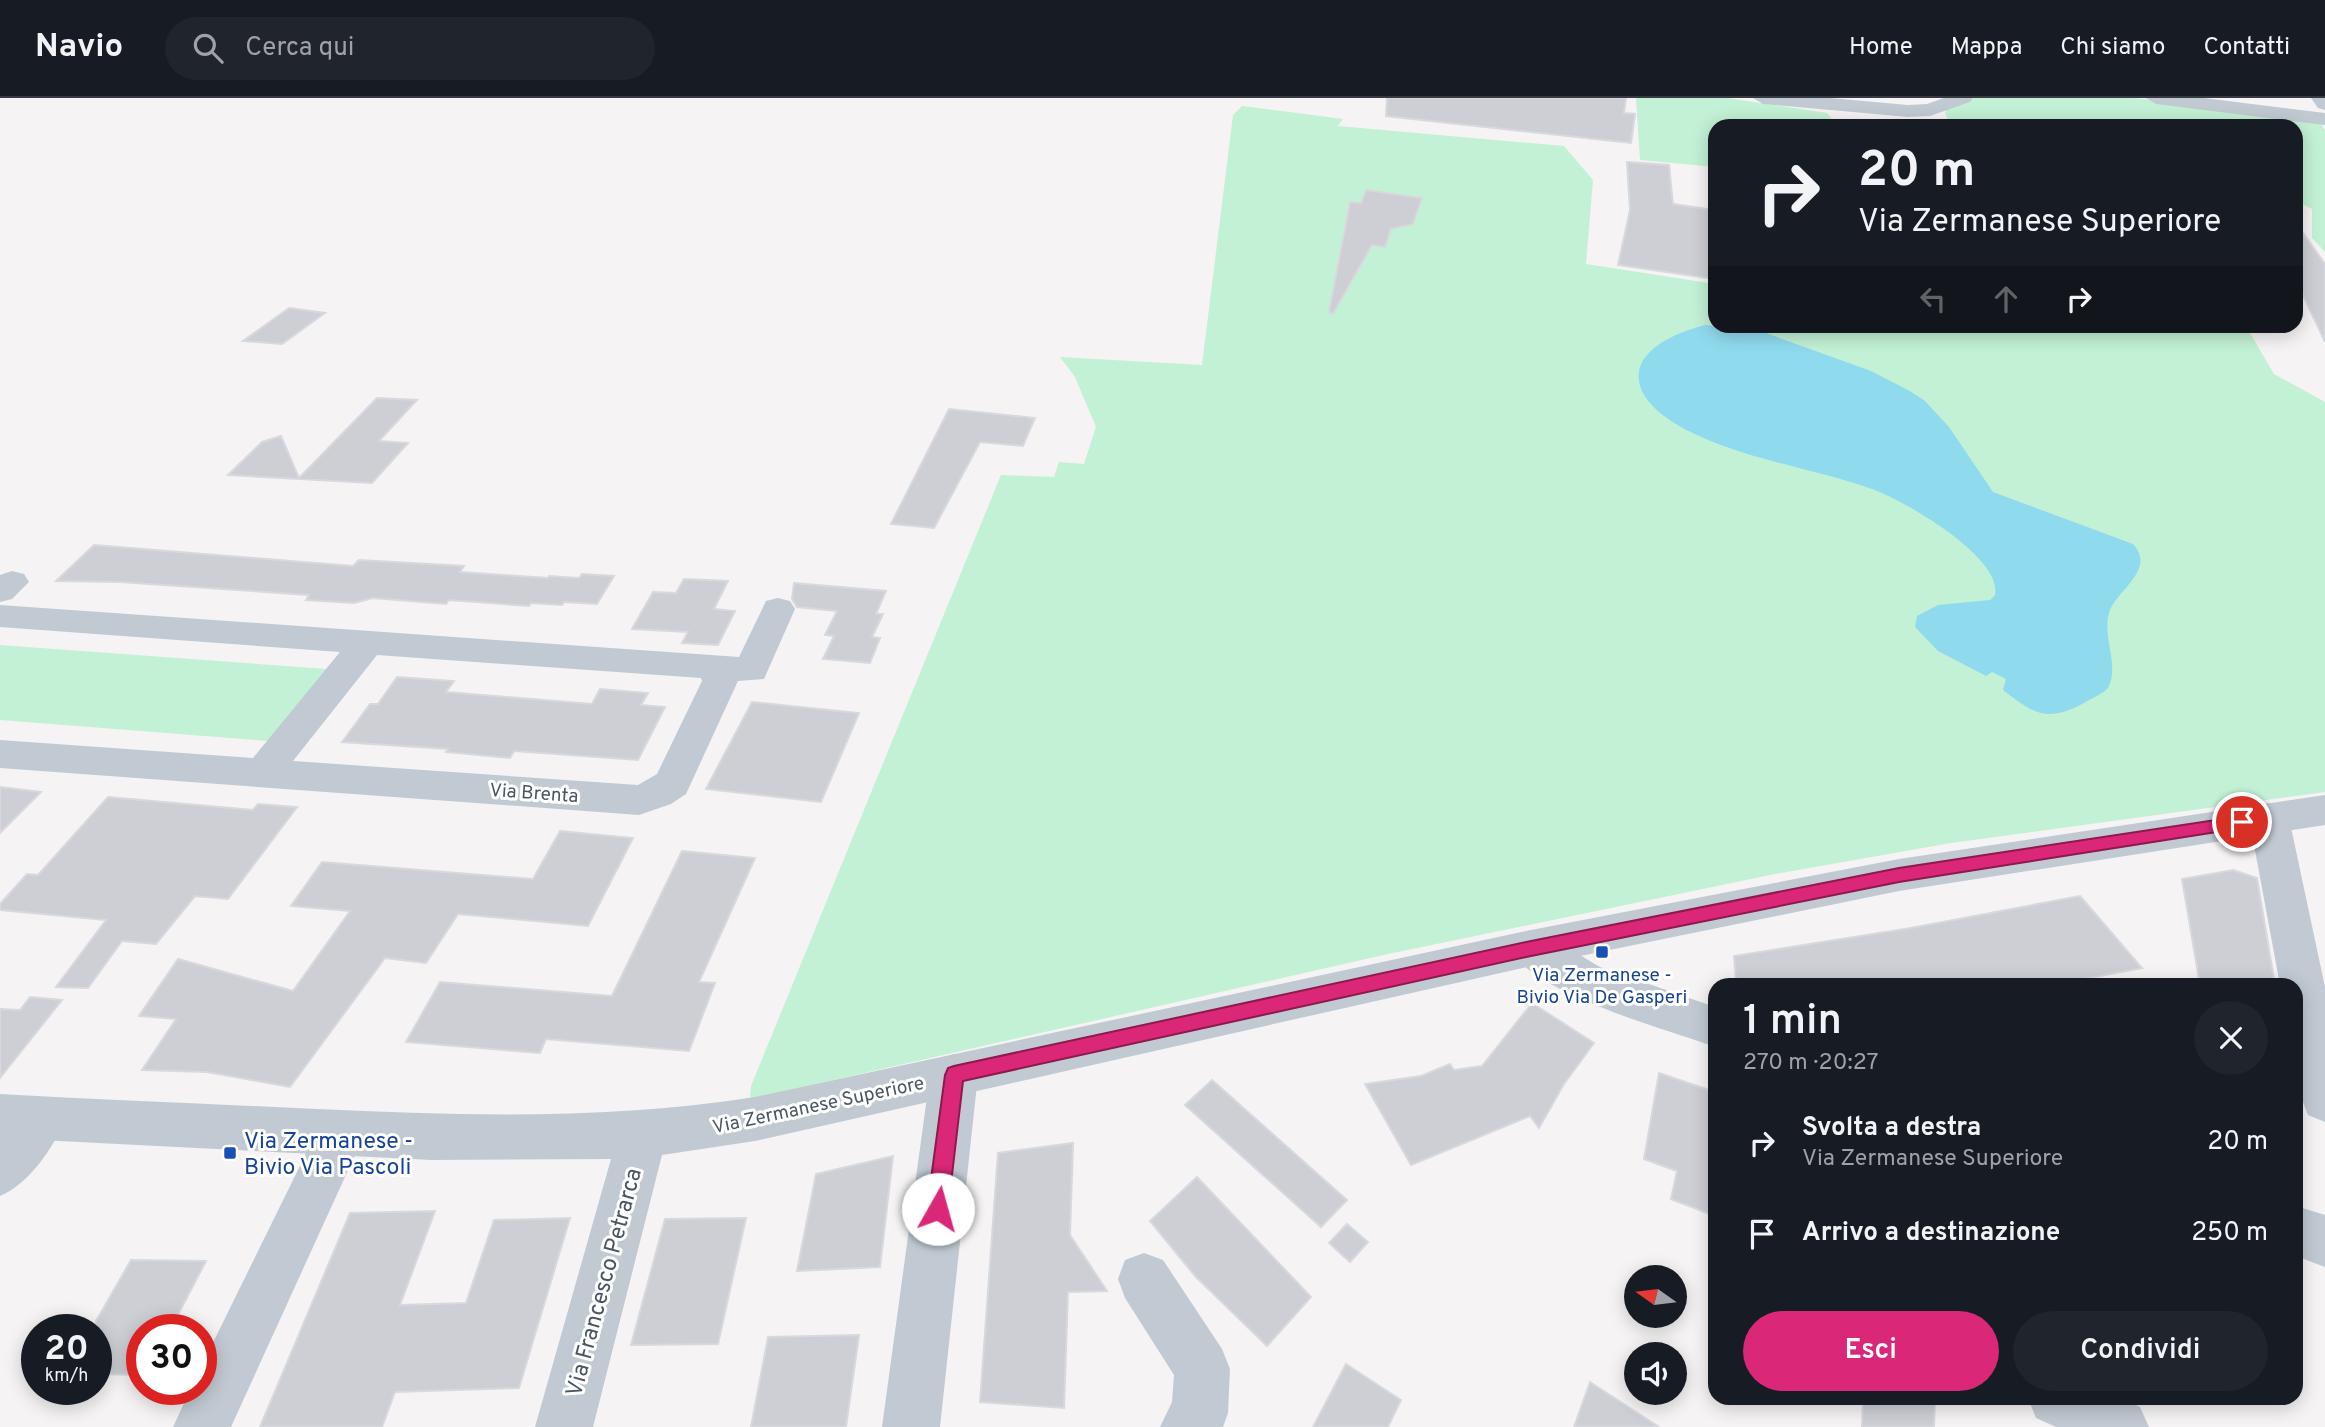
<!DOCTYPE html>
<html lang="it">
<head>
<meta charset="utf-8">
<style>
	body { margin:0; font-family:Overpass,sans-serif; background:#20242c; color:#f1f3f6; height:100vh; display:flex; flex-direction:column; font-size:26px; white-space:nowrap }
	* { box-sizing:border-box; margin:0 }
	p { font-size:23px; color:#9ea1a6 }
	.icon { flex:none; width:38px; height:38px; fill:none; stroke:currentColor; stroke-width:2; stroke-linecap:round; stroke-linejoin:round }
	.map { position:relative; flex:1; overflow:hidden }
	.drawer { position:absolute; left:1708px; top:880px; width:595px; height:427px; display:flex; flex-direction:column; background:#171b24; border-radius:21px; box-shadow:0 4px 18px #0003 }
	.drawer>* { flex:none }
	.guide { position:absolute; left:1708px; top:21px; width:595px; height:214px; border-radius:21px; box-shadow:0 4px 18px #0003; background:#171b24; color:#f1f3f6; overflow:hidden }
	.needle { width:46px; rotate:284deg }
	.controls { position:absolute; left:1624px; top:1167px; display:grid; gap:14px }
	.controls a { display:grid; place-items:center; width:63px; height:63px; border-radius:50%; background:#171b24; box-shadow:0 4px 18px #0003; font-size:35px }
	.speed { position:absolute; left:21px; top:1216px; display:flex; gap:14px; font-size:35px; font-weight:700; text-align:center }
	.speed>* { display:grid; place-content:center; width:91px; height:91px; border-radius:50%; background:#171b24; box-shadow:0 4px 18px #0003; line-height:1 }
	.speed small { font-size:18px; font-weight:400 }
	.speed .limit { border:10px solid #d22; background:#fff; color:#111 }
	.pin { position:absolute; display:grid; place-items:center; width:60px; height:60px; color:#fff; margin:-30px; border:4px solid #fff; border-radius:50%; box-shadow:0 2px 7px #0007 }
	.me { position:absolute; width:77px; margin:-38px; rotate:7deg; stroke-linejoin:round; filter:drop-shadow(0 0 5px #0008) }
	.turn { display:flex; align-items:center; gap:24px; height:147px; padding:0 35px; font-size:32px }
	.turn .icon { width:91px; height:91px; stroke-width:2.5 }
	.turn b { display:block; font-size:49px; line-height:60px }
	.lanes { display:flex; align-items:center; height:66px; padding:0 35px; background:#0003; justify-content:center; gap:35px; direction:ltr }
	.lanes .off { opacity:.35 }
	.round { display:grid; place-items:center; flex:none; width:74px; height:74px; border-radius:37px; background:#20242c }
	.headline { display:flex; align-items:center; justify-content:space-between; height:119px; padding:0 35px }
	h1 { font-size:42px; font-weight:600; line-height:52px }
	.primary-button { display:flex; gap:14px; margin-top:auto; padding:14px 35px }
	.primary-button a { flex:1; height:80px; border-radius:42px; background:#db2777; color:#fff; font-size:28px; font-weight:600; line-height:80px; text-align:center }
	.primary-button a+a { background:#20242c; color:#f1f3f6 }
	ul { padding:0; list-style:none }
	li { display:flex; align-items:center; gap:21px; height:91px; padding:0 35px }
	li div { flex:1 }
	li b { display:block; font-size:26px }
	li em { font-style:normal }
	header { display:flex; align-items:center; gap:42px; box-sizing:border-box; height:98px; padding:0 35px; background:#171b24; border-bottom:2px solid #363941 }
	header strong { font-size:33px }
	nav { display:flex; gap:38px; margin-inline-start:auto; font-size:24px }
	.search { width:490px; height:63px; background:#20242c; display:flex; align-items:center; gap:18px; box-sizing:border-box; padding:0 24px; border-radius:38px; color:#9ea1a6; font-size:26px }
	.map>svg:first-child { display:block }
	.green { fill:#c3f1d5 }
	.water { fill:#90daee }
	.building { fill:#cdcfd5; stroke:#d7d9de; stroke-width:2 }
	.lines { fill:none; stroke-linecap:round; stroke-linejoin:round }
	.minor { fill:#c1cad2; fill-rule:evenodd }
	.tertiary { fill:#c1cad2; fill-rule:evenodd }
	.route { fill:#db2777; stroke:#8e194d; stroke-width:2 }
	.transit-dot { fill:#1a4fb4; stroke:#fff; stroke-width:2.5 }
	.labels { text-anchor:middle; stroke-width:6; stroke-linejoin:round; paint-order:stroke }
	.street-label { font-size:19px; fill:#4a5661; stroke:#fff }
	.transit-label { font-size:19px; fill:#164399; stroke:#fff }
	.near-transit-label { font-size:23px; fill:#164399; stroke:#fff; text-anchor:start }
	.near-street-label { font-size:23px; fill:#4a5661; stroke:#fff }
</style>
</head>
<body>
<header>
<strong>Navio</strong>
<div class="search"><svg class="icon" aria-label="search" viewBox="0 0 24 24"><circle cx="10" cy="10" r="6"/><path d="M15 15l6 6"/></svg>Cerca qui</div>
<nav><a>Home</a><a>Mappa</a><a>Chi siamo</a><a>Contatti</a></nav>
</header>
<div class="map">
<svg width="2325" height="1329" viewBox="0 0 2325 1329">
	<rect width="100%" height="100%" fill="#f5f3f3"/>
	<!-- green -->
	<path class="green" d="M1636 0H1728L1827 15 1837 28H1715V69L1640 62Z
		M1950 0H2135L2317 21 2325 32V154L2312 140V111L2296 103V28H1951L1945 15Z
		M1242 8 1343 21 1338 28 1564 48 1593 82 1586 166 1715 186V228H2246L2274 276 2325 304V694L1951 745 1775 776 1388 856 750 1001 751 988 1001 377 1054 379 1059 364 1084 366 1096 329 1075 279 1060 259 1202 267 1233 17Z
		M0 547 327 571 268 643 0 622Z"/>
	<!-- water -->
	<path class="water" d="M1705 227 1752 230 1871 273 1908 292 1924 302 1949 329 1993 394 2133 446C2157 472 2116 492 2109 515 2102 540 2120 567 2108 590 2101 597 2092 600 2084 605 2047 625 2034 616 2003 592L2006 581 1992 574 1986 578 1938 553 1915 529 1917 518 1938 507 1990 502 1995 497C2003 459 1903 402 1872 391 1815 371 1754 363 1699 338 1618 302 1617 250 1705 227Z"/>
	<!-- building -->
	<path class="building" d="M1387 0H1626L1624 15 1635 16 1631 45 1386 18Z
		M1627 64 1669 67 1673 106 1715 112V181L1618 167 1630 112Z
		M1366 92 1422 100 1413 126 1391 131 1385 149 1372 147 1333 216 1329 214 1350 104 1361 105Z
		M2296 125 2325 166V244L2302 195H2296Z
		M289 210 325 215 282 246 243 243Z
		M377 300 417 302 379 343 408 345 372 385 228 377 262 344 281 338 299 380Z
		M949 311 1035 320 1023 348 980 344 934 430 891 426Z
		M94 447 353 468 359 462 464 468 460 474 548 480 549 478 579 480 582 476 614 478 597 506 564 504 562 507 531 505 529 508 449 502 446 506 373 500 354 505 306 502 309 497 120 484 56 483Z
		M684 481 728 483 714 511 735 513 718 547 682 545 688 534 632 531 653 494 676 495Z
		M794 485 886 493 876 516H883L872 539 880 540 870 565 823 561 834 538 825 537 837 513 797 509 792 501Z
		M397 579 454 583 446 594 592 606 600 591 648 595 641 607 665 609 638 662 514 653 510 660 446 654 448 651 342 644 370 606H378Z
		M752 604 859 615 821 704 706 691Z
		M0 689 41 694 0 735Z
		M108 699 253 712 258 706 297 709 228 801 195 798 156 846 122 843 88 890 56 889 106 822 0 812V806L27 776 38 777Z
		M560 733 633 740 588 828 458 816 426 865 385 860 290 989 207 974 142 972 176 921 139 918 178 861 293 893 350 813 291 808 322 764 533 781Z
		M682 753 755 760 699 884 715 885 689 953 546 941 540 955 406 944 440 884 612 898Z
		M2233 772 2257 780 2275 887H2200L2182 781Z
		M2080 798 2142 870 2052 887H1752L1736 883 1734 858 1911 830Z
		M30 899 62 902 0 980V911L20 912Z
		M1532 905 1594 945 1564 986 1539 1030 1530 1018 1411 1067 1365 986 1421 978 1450 966 1454 972 1482 968Z
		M1659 975 1715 994V1118L1671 1101 1677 1073 1644 1061Z
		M1212 982 1347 1102 1321 1129 1185 1007Z
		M1073 1045 1070 1137 1107 1193 1068 1194 1064 1310 980 1304 998 1055Z
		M893 1058 880 1169 797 1173 816 1076Z
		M1197 1079 1311 1199 1267 1248 1195 1178 1150 1123Z
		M435 1113 400 1207 466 1205 494 1122 570 1120 519 1290 395 1294 382 1329H260L350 1115Z
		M746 1120 718 1246 631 1247 665 1121Z
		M1347 1126 1368 1144 1350 1164 1329 1145Z
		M131 1162 206 1163 170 1232H142V1277L96 1276V1223Z
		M859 1237 846 1329H751L768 1239Z
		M1346 1266 1401 1302 1388 1329H1313Z
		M1590 1284 1659 1329H1574Z
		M1863 1300H1935L1934 1329H1862Z"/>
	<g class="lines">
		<!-- minor -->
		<path class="minor" d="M1753 0H1830L1908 7 1927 6 1944 0H1973L1970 4 1930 18 1908 19 1763 6Z
			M2146 0H2204L2325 15V27L2156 6Z
			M12 473 24 476 29 484 12 501 0 504V477Z
			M778 500 790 503 795 511 764 581 738 583 686 696 671 706 639 717 0 670V642L253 660 340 554 0 529V507L739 559 766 503ZM377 557 701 580 702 583 657 676 638 687 293 663Z
			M2269 705 2283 709 2289 720 2325 889V1024L2308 1017C2290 977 2296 930 2296 887H2280L2249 720 2255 709Z
			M1531 832 1546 837 1600 869 1715 909V949C1666 931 1531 895 1509 850L1516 837Z
			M954 956 971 962 978 977 940 1329H882L930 977 937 962Z
			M42 999 59 1005 66 1021C53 1050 29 1086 0 1098V1036L25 1005Z
			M341 1012 358 1019 365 1035 231 1329H173L190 1292H201V1269L324 1019Z
			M2296 1108 2325 1117V1169L2296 1158Z
			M1144 1155 1163 1162 1222 1251 1230 1271 1228 1315 1223 1329H1160L1172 1304 1174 1277 1125 1200 1118 1181 1125 1162Z
			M2028 1300H2121L2140 1309 2149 1329H2056L2036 1320Z"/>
		<!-- tertiary -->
		<path class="tertiary" d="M2311 0H2325V12L2318 10Z
			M2325 697V727L1899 793 1531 868 755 1043 662 1057 593 1329H535L611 1061 431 1062 0 1040V996C106 1002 211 1006 317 1011 464 1018 609 1022 755 999L1531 832 1899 761Z"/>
	</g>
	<!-- route -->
	<path class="route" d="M2242 718 2251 724 2242 730 1899 784 1531 858 963 983 948 1111 945 1118 938 1121 930 1118 927 1111 945 977 948 970 954 968 1531 843 1899 770Z"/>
	<!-- markers -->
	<g class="transit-dot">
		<rect x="1595" y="847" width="14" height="14" rx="3.5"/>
		<rect x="223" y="1048" width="14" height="14" rx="3.5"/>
	</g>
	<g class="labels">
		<!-- street labels -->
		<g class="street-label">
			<text transform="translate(534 694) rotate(4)" y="7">Via Brenta</text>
			<text transform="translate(818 1006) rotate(-12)" y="7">Via Zermanese Superiore</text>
		</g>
		<!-- transit labels -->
		<g class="transit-label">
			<text x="1602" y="883">Via Zermanese -<tspan x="1602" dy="22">Bivio Via De Gasperi</tspan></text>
		</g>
		<!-- near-transit labels -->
		<g class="near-transit-label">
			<text x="244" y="1050">Via Zermanese -<tspan x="244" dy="26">Bivio Via Pascoli</tspan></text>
		</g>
		<!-- near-street labels -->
		<g class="near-street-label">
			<text transform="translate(603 1184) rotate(-75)" y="8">Via Francesco Petrarca</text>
		</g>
	</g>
</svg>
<div class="controls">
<a><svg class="needle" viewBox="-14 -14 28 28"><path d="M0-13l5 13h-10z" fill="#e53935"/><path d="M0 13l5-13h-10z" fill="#9ea1a6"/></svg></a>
<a><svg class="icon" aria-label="sound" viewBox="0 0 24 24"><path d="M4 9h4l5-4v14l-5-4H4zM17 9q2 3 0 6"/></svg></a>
</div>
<div class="speed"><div>20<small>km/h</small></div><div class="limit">30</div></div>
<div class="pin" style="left:2242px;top:724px;background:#d93025"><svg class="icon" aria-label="arrive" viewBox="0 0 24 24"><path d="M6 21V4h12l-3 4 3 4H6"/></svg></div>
<svg class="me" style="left:938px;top:1111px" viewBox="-20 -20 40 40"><circle r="19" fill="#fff"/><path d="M0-13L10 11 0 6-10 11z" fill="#db2777"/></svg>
<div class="guide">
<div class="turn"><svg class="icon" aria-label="right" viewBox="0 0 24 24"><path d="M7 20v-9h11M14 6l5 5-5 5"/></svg><div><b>20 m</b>Via Zermanese Superiore</div></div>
<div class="lanes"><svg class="icon off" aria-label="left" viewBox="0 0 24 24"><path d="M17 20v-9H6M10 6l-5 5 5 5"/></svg><svg class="icon off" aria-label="ahead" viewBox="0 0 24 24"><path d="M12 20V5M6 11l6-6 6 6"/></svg><svg class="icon" aria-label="right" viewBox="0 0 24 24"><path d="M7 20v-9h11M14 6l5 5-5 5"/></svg></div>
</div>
<section class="drawer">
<div class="headline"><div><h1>1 min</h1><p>270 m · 20:27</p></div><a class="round"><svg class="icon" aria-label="close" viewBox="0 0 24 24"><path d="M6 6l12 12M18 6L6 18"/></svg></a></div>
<ul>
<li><svg class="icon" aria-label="right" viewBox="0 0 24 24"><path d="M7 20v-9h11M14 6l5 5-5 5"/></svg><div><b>Svolta a destra</b><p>Via Zermanese Superiore</p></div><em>20 m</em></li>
<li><svg class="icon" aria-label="arrive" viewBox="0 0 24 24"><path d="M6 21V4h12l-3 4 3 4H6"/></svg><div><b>Arrivo a destinazione</b></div><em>250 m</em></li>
</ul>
<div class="primary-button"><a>Esci</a><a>Condividi</a></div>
</section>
</div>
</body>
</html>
